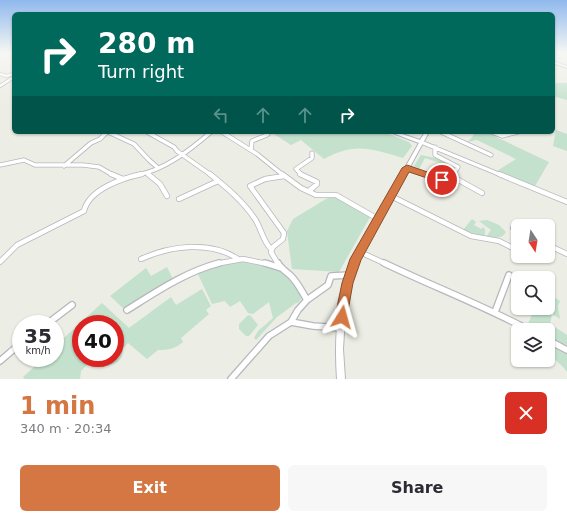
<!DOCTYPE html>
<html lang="en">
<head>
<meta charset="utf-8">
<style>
	body { margin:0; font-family:"DejaVu Sans",sans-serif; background:#f7f7f7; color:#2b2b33; height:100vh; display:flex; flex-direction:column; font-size:15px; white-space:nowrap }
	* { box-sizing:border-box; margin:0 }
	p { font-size:13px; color:#7c7c81 }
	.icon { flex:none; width:22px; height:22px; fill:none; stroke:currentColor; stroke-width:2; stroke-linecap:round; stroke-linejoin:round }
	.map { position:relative; height:379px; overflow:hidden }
	.drawer { display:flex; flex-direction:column; background:#fff; flex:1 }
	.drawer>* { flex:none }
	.hud { position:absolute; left:12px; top:12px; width:543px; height:122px; border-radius:6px; box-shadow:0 1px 3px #0004; background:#00695c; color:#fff; overflow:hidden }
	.needle { width:26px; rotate:168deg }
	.controls { position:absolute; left:511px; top:219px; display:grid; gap:8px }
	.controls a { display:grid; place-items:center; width:44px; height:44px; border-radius:6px; background:#fff; box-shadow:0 1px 3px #0004; font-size:20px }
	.speed { position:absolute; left:12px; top:315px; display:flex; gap:8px; font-size:20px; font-weight:700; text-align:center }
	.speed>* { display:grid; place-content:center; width:52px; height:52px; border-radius:50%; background:#fff; box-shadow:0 1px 3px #0004; line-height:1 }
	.speed small { font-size:10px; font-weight:400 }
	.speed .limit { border:6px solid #d22; background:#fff; color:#111 }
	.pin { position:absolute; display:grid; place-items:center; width:34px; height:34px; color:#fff; margin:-17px; border:2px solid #fff; border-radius:50%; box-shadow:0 1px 4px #0007 }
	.me { position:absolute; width:44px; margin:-22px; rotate:8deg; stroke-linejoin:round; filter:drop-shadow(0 0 3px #0008) }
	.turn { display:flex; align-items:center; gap:14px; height:84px; padding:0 20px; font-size:18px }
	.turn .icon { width:52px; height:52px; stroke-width:2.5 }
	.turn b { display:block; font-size:28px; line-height:34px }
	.lanes { display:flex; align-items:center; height:38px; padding:0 20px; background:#0003; justify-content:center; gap:20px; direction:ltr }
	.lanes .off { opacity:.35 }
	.round { display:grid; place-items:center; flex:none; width:42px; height:42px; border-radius:6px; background:#f7f7f7 }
	.head { display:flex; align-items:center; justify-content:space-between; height:68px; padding:0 20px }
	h1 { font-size:24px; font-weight:700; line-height:30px; color:#d47742 }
	.action { display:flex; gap:8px; margin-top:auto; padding:8px 20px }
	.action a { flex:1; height:46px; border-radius:6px; background:#d47742; color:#fff; font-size:16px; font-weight:700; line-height:46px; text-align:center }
	.action a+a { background:#f7f7f7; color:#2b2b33 }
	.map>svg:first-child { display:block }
	.green { fill:#c3e1cc; fill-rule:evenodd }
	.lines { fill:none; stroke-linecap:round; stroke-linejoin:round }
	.minor-far3-casing { stroke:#b6b7bd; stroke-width:4 }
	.minor-far2-casing { stroke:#b6b7bd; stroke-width:5 }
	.minor-far1-casing { stroke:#b6b7bd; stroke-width:6 }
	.minor-casing { stroke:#b6b7bd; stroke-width:8 }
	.tertiary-casing { stroke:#b6b7bd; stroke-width:2 }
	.minor-far3 { stroke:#fff; stroke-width:2.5 }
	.minor-far2 { stroke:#fff; stroke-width:3.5 }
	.minor-far1 { stroke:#fff; stroke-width:4.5 }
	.minor { stroke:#fff; stroke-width:5.5 }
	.tertiary { fill:#fff; fill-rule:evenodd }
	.route { fill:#d47742; stroke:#8a4d2b }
</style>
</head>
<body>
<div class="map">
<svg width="567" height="379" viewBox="0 0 567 379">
	<rect width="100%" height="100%" fill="#ecede4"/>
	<!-- green -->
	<path class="green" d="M553 83H567V100L553 96Z
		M556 130 567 134V151L553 146Z
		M277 132H384L409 142 412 146 403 158C371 149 356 142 324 159L301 140 291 145 274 134Z
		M476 132H491L500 136 496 137 549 162 535 186 497 171 516 159 477 140 468 142Z
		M421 155 440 159 455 166 456 168 425 158 419 169 414 166Z
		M331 196 337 197 370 217 339 272 292 269 287 231 293 219Z
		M472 219 476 222 474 225 481 229 483 227 485 230V235L482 236 463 230Z
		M487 220 499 225 506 232 503 236 492 239 485 238 491 230 479 221Z
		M237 261C251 264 268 266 281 271 291 275 300 289 301 299L298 303H296L277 317 256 340 254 338 258 331 273 318 269 302 253 314 248 313 240 301 230 307 225 301 212 304 197 272Z
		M167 267 173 279 125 310 110 296 146 268 151 276Z
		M202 289 211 306 206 310 209 314 181 338 183 342C175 349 168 350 158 350L147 359 128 343 123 348C123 362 116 364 103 367L98 363H89L81 371 80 379H25L23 377 44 358H55V346L102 303 129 328 171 297 176 305ZM81 324H115V358H81Z
		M548 293 560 301 558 306 560 319 552 314 550 324 567 335V345L548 338V330H533L527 326 535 308H548Z
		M250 315 258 325 249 336H246L239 329V324L247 316Z
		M548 342 567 352V372L564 368 548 353Z"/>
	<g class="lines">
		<defs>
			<path id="minor-far3" d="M0 74 6 76 14 74
				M0 86 14 77"/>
			<path id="minor-far2" d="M108 132 134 144 149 160 157 167
				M147 132 174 147 177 151 211 175
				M222 132 257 154 283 175
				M441 132 491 155
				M492 132 502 136 518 132
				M421 142 501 175
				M435 147V155L458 167 453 175
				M251 150 252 141 267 135 269 132
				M0 165 24 160 35 165H83L99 167 113 175
				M64 166 91 143 100 139 107 132
				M407 168 428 175
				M147 173 149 175
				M137 175C165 170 190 150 211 132
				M302 175 296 169 312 158V153"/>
			<path id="minor-far1" d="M111 174 123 179
				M148 174 160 184 167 196
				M210 174C226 187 243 201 255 219 261 228 263 241 271 249
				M282 174 301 188 316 195H336L378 219
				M300 174 317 182V184L309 191
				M425 174 442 180 443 187
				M454 174 455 178 482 193
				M499 174 567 202
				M391 196 471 236 499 241 511 247
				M179 199 218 181
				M513 228 518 230
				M548 245 567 254
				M360 252 386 264
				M141 259C170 246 210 240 238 259
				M0 262 17 245 84 211C89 189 123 178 142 174
				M215 264 243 259 268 264
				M278 264 271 252 273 247 283 239 284 233 250 186 265 179 284 176"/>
			<path id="minor" d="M265 263 281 268
				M278 263C281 269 286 271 291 276 298 283 302 292 307 300L298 310 291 322
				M384 263C432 286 482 305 529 330
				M307 300 328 285 331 276 350 275
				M127 310C156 292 185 272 219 263
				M495 312 509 275
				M47 324 72 305
				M548 340 567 350
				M0 361 21 343
				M231 379 269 336 291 322 313 326 341 328"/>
			<path id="tertiary" d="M553 61 567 66V68L553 63Z
				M390 132H396L420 140 425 132H429L359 260 354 273 350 288 345 318 343 349 345 379H337C334 338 337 295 354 257L419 143Z"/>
		</defs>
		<!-- minor-far3 casing -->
		<use href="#minor-far3" class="minor-far3-casing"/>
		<!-- minor-far2 casing -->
		<use href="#minor-far2" class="minor-far2-casing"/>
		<!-- minor-far1 casing -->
		<use href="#minor-far1" class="minor-far1-casing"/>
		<!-- minor casing -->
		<use href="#minor" class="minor-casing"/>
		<!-- tertiary casing -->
		<use href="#tertiary" class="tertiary-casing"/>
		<!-- minor-far3 -->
		<use href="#minor-far3" class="minor-far3"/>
		<!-- minor-far2 -->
		<use href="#minor-far2" class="minor-far2"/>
		<!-- minor-far1 -->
		<use href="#minor-far1" class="minor-far1"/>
		<!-- minor -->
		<use href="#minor" class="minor"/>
		<!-- tertiary -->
		<use href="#tertiary" class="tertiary"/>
	</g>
	<!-- sky -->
	<linearGradient id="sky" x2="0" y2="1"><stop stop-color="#90b9ed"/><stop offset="0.5" stop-color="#f6f7f3"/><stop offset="1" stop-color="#f6f7f3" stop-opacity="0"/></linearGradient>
	<rect width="567" height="106" fill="url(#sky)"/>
	<!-- route -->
	<path class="route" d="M407 165 445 178 446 180 442 183 409 172 361 260 353 283 346 322 342 323 337 322 335 317 342 283 350 259 402 168Z"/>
</svg>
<div class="controls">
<a><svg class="needle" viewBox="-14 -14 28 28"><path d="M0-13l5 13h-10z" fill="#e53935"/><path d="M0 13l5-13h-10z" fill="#7c7c81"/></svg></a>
<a><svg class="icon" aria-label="search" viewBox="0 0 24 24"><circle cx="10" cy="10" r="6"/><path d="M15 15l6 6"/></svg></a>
<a><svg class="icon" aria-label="layers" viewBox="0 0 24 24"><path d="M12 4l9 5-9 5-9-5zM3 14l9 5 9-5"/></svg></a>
</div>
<div class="speed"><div>35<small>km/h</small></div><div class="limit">40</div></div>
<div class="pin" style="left:442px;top:180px;background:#d93025"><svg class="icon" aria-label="arrive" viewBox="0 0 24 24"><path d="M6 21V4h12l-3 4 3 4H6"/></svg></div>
<svg class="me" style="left:342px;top:317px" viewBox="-20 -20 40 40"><path d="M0-17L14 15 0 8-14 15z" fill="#d47742" stroke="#fff" stroke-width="4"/></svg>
<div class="hud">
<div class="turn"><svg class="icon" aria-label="right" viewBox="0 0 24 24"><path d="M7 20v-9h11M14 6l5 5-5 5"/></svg><div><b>280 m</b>Turn right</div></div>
<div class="lanes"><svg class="icon off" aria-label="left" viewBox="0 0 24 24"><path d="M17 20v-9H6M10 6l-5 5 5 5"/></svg><svg class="icon off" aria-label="ahead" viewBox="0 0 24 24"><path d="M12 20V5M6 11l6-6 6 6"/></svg><svg class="icon off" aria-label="ahead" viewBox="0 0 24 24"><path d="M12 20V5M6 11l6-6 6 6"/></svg><svg class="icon" aria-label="right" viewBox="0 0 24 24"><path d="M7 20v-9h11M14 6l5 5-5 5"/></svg></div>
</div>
</div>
<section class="drawer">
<div class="head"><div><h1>1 min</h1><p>340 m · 20:34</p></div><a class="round" style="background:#d93025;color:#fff"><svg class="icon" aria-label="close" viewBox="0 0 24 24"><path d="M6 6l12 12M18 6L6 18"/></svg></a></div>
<div class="action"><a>Exit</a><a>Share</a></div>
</section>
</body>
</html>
